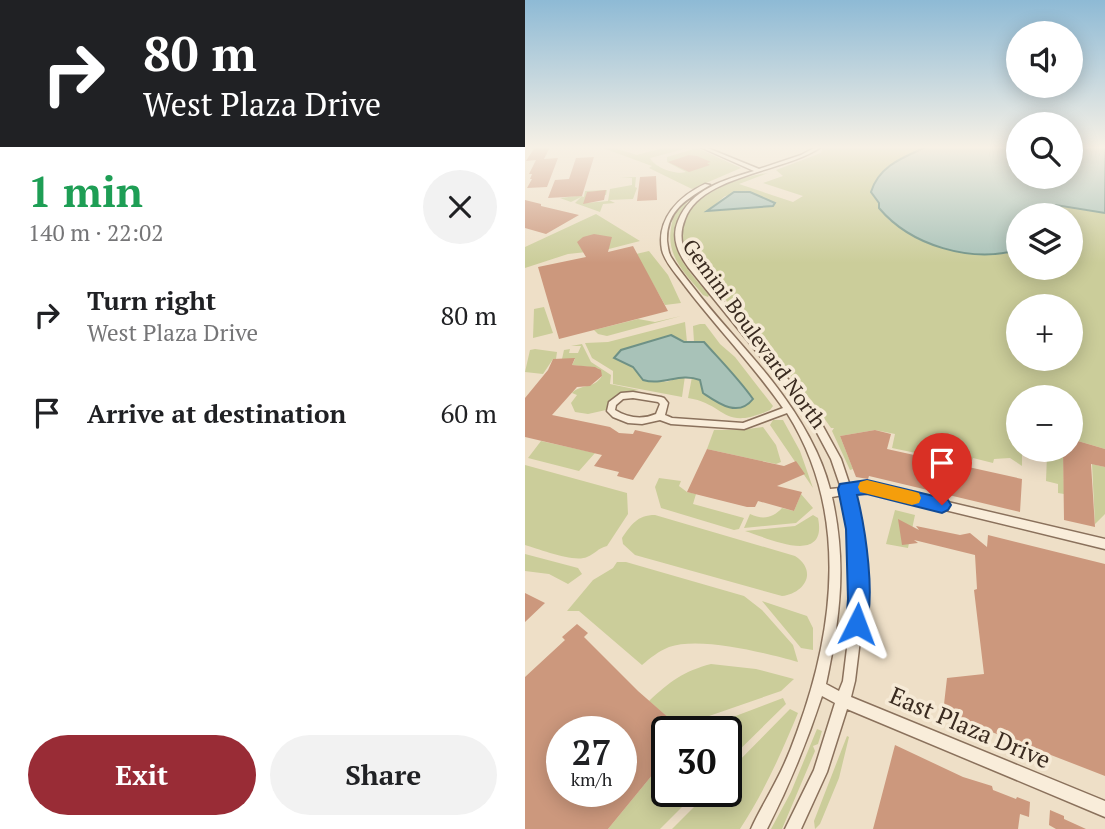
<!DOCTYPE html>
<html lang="en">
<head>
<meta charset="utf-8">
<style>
	body { margin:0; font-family:"PT Serif",serif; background:#f2f2f2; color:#202124; height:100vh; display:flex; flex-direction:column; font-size:26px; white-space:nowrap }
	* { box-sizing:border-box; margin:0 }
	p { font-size:23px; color:#757577 }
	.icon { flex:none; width:38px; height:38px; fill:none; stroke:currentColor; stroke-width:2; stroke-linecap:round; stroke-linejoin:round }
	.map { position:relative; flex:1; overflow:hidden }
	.side { display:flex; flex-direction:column; background:#fff; width:525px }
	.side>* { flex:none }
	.top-card { background:#202124; color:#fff; overflow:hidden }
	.fabs { position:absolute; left:481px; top:21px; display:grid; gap:14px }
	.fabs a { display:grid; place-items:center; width:77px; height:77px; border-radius:50%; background:#fff; box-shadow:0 4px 18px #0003; font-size:35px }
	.speed { position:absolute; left:21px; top:716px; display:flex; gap:14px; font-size:35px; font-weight:700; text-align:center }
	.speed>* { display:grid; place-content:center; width:91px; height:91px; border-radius:50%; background:#fff; box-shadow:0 4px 18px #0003; line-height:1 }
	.speed small { font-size:18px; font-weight:400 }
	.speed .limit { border:4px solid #111; border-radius:10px; background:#fff; color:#111 }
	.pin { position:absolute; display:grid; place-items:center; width:60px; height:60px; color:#fff; margin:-72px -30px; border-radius:50% 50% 50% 0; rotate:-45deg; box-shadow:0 0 7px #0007 }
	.pin .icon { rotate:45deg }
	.me { position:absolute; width:77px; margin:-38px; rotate:3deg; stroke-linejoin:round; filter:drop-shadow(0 0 5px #0008) }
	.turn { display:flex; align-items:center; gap:24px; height:147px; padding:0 28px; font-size:32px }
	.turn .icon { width:91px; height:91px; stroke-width:2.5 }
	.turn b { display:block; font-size:49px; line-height:60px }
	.round { display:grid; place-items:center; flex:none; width:74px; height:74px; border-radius:37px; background:#f2f2f2 }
	.summary { display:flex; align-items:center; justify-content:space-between; height:119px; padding:0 28px }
	h1 { font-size:42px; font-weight:800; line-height:52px; color:#1e9e55 }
	.action { display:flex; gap:14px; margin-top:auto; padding:14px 28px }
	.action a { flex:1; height:80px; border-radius:42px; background:#992c36; color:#fff; font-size:28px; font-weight:800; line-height:80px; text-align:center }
	.action a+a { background:#f2f2f2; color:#202124 }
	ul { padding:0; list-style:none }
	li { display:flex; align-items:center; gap:21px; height:98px; padding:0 28px }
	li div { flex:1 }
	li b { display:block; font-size:26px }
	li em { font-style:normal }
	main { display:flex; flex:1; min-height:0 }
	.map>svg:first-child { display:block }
	.green { fill:#cbcd9a; fill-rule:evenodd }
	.water { fill:#a8c2b8; stroke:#6e9186; stroke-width:2 }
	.building { fill:#cc987d; fill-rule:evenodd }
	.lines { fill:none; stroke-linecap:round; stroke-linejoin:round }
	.minor-casing { stroke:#8a715c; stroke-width:3 }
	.minor { fill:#f9edda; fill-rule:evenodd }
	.route { fill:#1a73e8; stroke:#114b97; stroke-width:2 }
	.slow { fill:#f59e0b }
	.labels { text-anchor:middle; stroke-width:7; stroke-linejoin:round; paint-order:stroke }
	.street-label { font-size:21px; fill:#3a2b20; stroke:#f6ead6 }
	.near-street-label { font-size:24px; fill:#3a2b20; stroke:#f6ead6 }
</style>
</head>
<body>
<main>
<section class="side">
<div class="top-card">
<div class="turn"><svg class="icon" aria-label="right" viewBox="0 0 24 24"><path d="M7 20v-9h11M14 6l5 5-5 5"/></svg><div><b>80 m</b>West Plaza Drive</div></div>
</div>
<div class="summary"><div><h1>1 min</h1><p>140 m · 22:02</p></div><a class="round"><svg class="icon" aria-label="close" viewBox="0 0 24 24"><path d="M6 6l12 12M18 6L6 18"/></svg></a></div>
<ul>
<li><svg class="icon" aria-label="right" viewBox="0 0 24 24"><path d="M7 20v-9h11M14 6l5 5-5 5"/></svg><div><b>Turn right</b><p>West Plaza Drive</p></div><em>80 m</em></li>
<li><svg class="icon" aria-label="arrive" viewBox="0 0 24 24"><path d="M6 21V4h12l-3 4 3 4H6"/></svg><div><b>Arrive at destination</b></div><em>60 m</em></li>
</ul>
<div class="action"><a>Exit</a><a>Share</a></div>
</section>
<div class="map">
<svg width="580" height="829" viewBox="0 0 580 829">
	<rect width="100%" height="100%" fill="#eedfc7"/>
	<!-- green -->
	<path class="green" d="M75 147H86L112 155 141 147H167L125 158C130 168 151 175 161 172L142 162V157L172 148 216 168 167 189 124 168 127 166Z
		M298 147H401L374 159 354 203V208L365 221 479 254 493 250 494 268H546V215H523L531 205 580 213V449L546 439V397H494V450H538L539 494 533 493V484L521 481 522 455 497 451V466L485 458 469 459 468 463 448 458 447 461 430 458 429 461 367 448 370 434 350 430 315 436 328 469 325 470 307 431 309 428H306L287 401 166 259C133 208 203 178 243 173L214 184 268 202 278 196 238 183 258 176 251 170 296 153ZM225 192 250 203 248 206 183 211 200 196ZM494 306H546V359H494Z
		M111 177 110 187 112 188 108 199 84 200 90 203 78 204 75 212 50 203 56 197 46 202 35 198 52 196 58 191 56 196 59 197 60 191 82 190 81 195H78V191L62 192 61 203 83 201 85 189 107 185V178H95Z
		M166 197C134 240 153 259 184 295L183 297 178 295C161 274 141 257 146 228 148 214 154 204 166 197Z
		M71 214 115 241 80 250 43 254 0 268V247Z
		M124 251 143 275 156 303 140 305 111 254Z
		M19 307 28 333 8 338 9 309Z
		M156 316 82 336 73 334 69 330 113 319 130 322Z
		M160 322 162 342 146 335 115 344 89 358C106 367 122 375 141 382L160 376 157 397 88 384V371L67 358 60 343 83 342Z
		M175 324H180L195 344 210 357 248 406 245 410C197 432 202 404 163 398L167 377 175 380 184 347 179 342H169L168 326Z
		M57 344 66 362 86 375 85 384 114 390 92 394 81 410 63 414 50 412 46 403 52 395 47 393C55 384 69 389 77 376L73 368 47 365 50 359H37L39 350 45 349 44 353H53L56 346H46Z
		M10 349 32 352 31 359H28L18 374 0 372 5 350Z
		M248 420H258L275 451 288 488 245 425Z
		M238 427 251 445 256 462 251 464 182 449 189 430H215Z
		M16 441 70 453 54 471 3 458Z
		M567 464 580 467V514L570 524Z
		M0 465 102 493 103 514 82 546C73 548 70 554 62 557 49 563 14 549 0 545Z
		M134 478 156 481 154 486 162 492 171 494 168 504 219 518 214 529 209 530 136 508 130 487Z
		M276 494 288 508 271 523 219 528 225 514C238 520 248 518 257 508L269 511Z
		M370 510 390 515 383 548 361 544Z
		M130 515 270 556C293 571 280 593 257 596L110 555 98 544 97 538C106 525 112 515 130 515Z
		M288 515 293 518C303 567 243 538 220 531L270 526Z
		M0 554 53 568 57 574 43 584 24 574 0 571Z
		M92 562H101L219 596 237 610 268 645 273 662C241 653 175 636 144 647 134 651 125 658 117 665L54 611H42L68 580 88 568Z
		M237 601 282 616 288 628V650L276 648Z
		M186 664 231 669 269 679 256 691 161 724 157 721 153 726 124 701C144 682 159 671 186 664Z
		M258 698 261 704 201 763V732L171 731Z
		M265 709 273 713C256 754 239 792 215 829H147L185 791H201V774Z
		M292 729 297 731 293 744 288 746 290 751 257 829H246L266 792Z
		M322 736 324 737 314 778 295 824 290 829 289 821Z
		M142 757V791H173L135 829H83Z"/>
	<!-- water -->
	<path class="water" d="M401 147H493L494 177H546V147H580V213L531 205 523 215H494L493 250C446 263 386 246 354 208V203L346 192C354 166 377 158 401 147Z
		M209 192H225L250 203 248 206 182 211Z
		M146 335 159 342H179C196 361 213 378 228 399 213 418 193 403 178 393L175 380C154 372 139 386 118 380L108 367 89 358 96 350Z"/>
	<!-- building -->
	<path class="building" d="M10 147H25L19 159 33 158 22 187 2 188 7 179H5L7 174H4L11 160 1 161Z
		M164 155 172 156 186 162 182 163 185 165 164 172 143 162Z
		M69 157 57 196 23 198 30 180 44 179 51 158Z
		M131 176 132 200 112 201 115 177Z
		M81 190 79 200 58 204 62 192Z
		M0 200 16 204V206L54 215 21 234 0 228Z
		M69 234 87 237 83 252 108 246 143 311 34 339 13 267 61 257 52 242 58 237Z
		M50 358 47 365 70 367 76 370 77 376 65 386 52 387 27 415 85 427 94 433 108 434 110 430 137 436 108 480 92 476 94 472 69 466 77 455 0 437V398L23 370 28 359Z
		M350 430 366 434 362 449 497 479 495 512 344 476 343 479 331 477 315 436Z
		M546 439 580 449V467L566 464 570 527 539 520 538 450H546Z
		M182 449 259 466 271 461 280 474 252 486 277 492 269 511 233 501 230 507H222L162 492Z
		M373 519 394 530 391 526 435 535 445 533 462 547 463 535 580 564V776L418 713 422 678 459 674 449 590 452 589 450 555 389 540 393 543 377 545Z
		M0 593 20 603 0 622Z
		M52 624 63 633 59 637 113 691 153 726 157 720 168 732H142V757L83 829H0V677L40 640 37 637ZM37 732H96V791H37Z
		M370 745 438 777 467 786 468 790 491 799 492 797 505 802 504 817 495 814 493 829H348Z
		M525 810 539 816V819L561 829H531L524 825Z"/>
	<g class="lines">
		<defs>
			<path id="minor" d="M175 147H180L234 169 276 155 291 147H296C260 172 176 175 160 219 153 236 157 250 167 265L289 410 316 459 325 486 342 483 580 539V549L342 491 328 493 332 506 340 599 330 681 326 697 580 801V817L322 709 302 772 276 829H260L289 770 310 703 297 696C282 742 264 786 242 829H226C233 813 243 797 251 781 259 766 266 749 272 732 310 629 324 511 262 413L219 429 146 424 135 420 117 424 103 423 88 417 82 411 84 402 96 393 108 392 136 397 139 398 143 403 140 415 147 418 218 423 258 408C228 365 192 328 160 286 153 276 140 263 137 250 131 219 154 196 180 184L185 185C162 199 141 210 142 241 143 247 143 252 146 257 152 267 160 277 168 287 193 320 222 349 247 381 272 413 295 450 305 489L316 488 306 459 282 414 163 267C153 253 146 238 153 221 166 189 199 180 229 171ZM108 398 133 402 135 404 131 414C117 420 103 418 90 410L91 405 98 399ZM318 495 322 506 328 599 318 681 314 691 301 684C315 618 322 564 307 497Z"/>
		</defs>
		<!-- minor casing -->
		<use href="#minor" class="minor-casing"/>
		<!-- minor -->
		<use href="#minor" class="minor"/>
	</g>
	<!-- sky -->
	<linearGradient id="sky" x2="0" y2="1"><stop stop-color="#8ebad5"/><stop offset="0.56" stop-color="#f7f1e6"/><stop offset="1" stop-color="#f7f1e6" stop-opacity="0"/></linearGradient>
	<rect width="580" height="263" fill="url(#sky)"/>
	<!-- route -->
	<path class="route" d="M342 480 417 498 423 500 426 505 423 510 417 513 342 494 332 495C340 527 352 601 339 631L332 634 324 631 321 624 323 599 321 529 313 489 315 484Z"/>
	<!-- slow -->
	<path class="slow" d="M342 480 387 491 394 493 396 498 394 503 387 505 335 492 333 487 335 482Z"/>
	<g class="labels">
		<!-- street labels -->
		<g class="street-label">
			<text transform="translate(229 334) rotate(54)" y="7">Gemini Boulevard North</text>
		</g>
		<!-- near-street labels -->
		<g class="near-street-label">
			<text transform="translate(445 728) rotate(23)" y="8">East Plaza Drive</text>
		</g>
	</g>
</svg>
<div class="fabs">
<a><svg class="icon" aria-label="sound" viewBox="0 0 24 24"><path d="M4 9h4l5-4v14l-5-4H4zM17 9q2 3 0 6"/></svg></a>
<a><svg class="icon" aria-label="search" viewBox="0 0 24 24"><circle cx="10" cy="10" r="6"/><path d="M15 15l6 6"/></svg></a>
<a><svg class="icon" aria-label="layers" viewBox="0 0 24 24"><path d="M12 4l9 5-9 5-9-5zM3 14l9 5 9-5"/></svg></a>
<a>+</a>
<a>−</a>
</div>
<div class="speed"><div>27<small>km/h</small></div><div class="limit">30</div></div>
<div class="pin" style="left:417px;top:505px;background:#d93025"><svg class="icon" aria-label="arrive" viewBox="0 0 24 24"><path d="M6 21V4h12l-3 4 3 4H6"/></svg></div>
<svg class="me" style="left:332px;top:624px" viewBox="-20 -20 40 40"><path d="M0-17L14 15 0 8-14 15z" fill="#1a73e8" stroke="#fff" stroke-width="4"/></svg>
</div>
</main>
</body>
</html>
